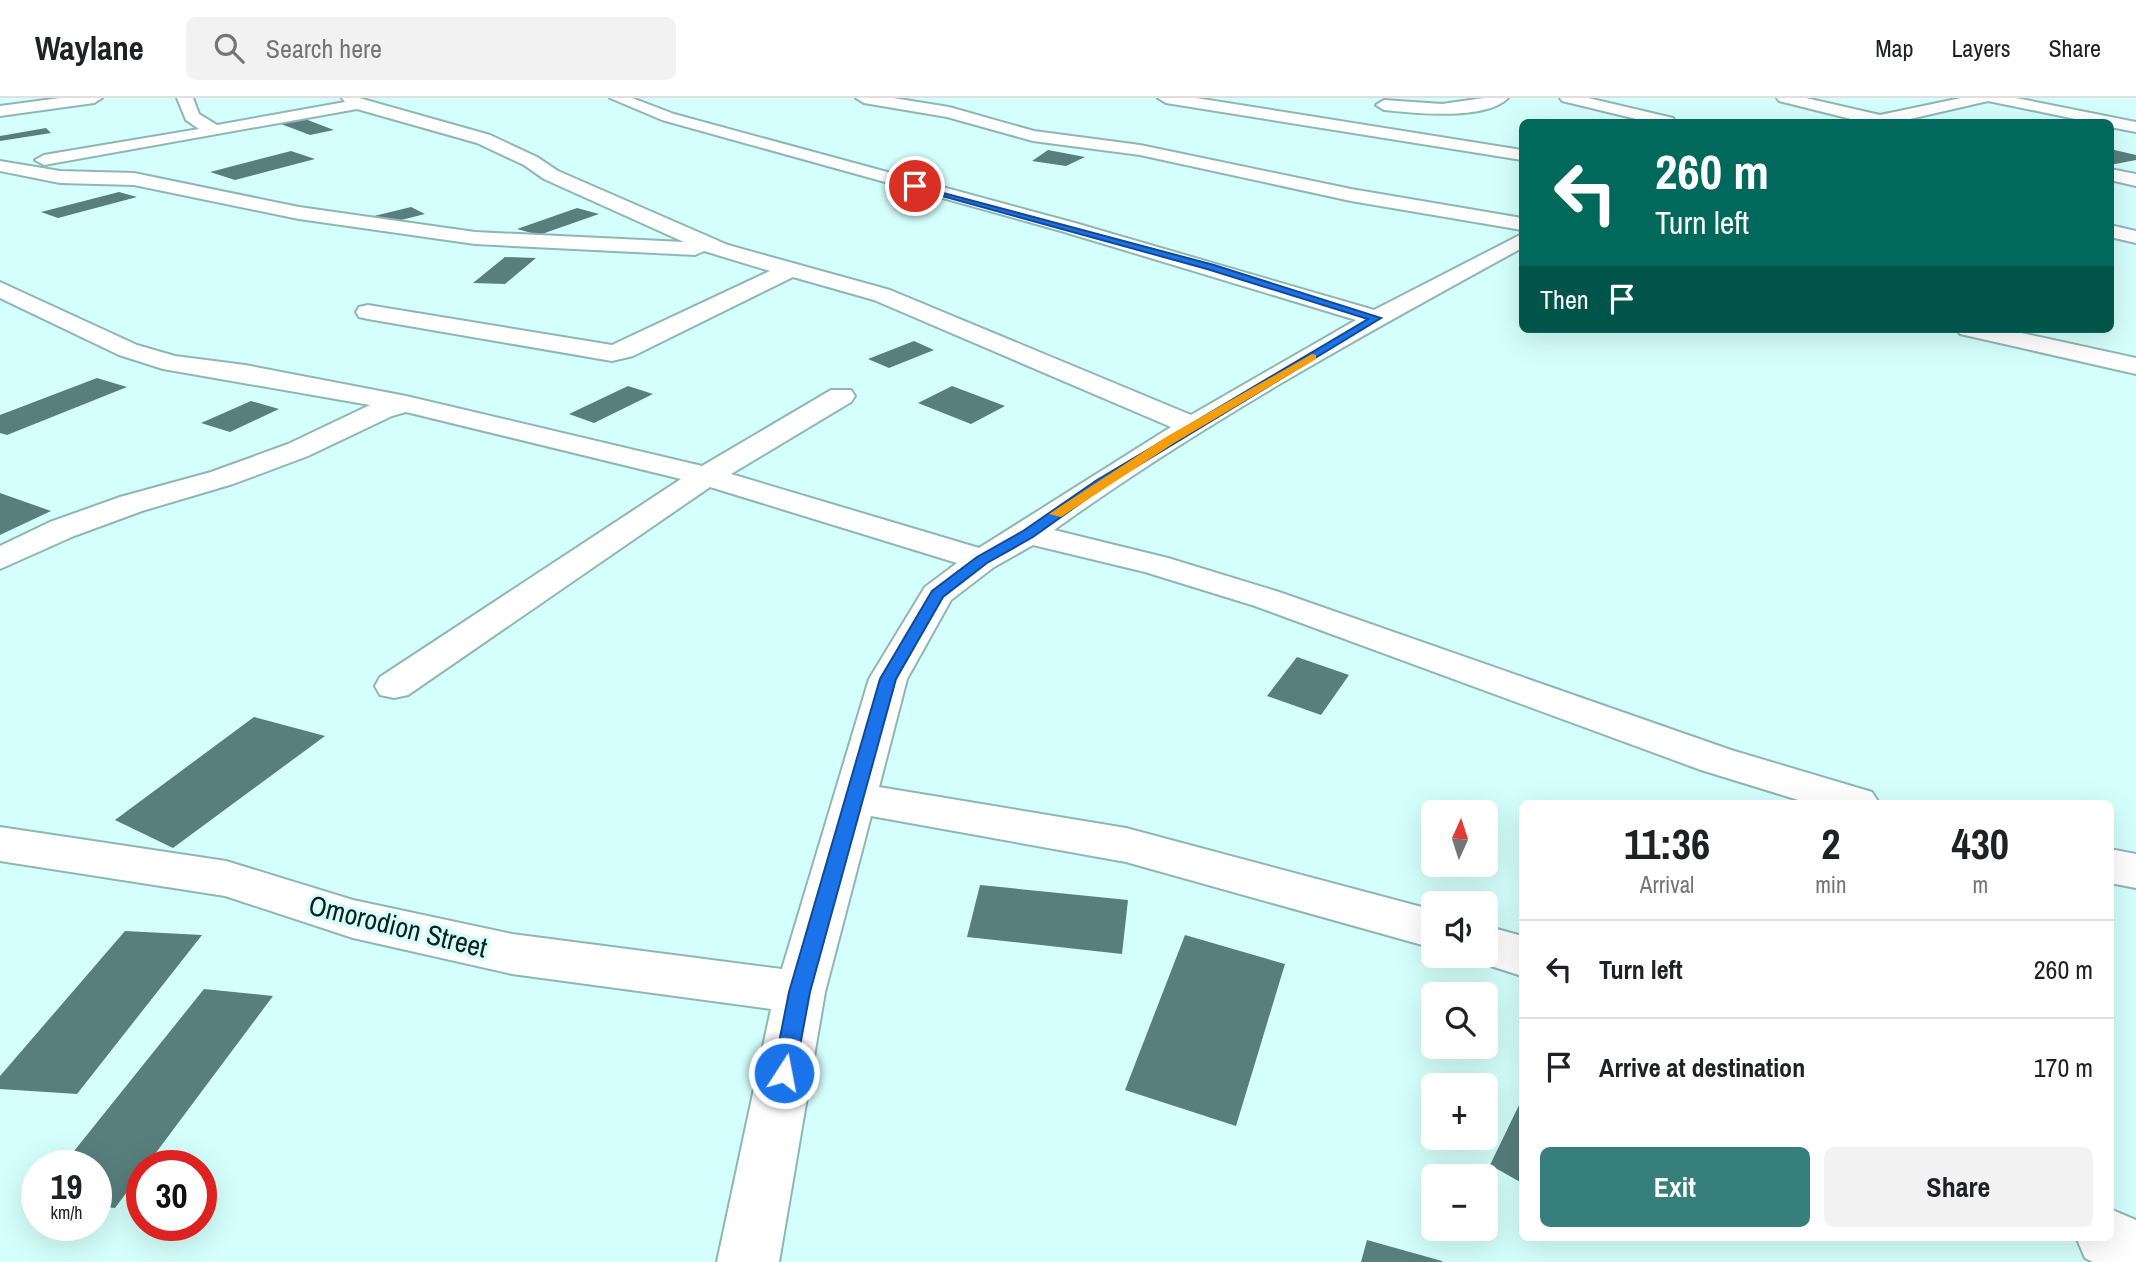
<!DOCTYPE html>
<html lang="en">
<head>
<meta charset="utf-8">
<style>
	body { margin:0; font-family:"Archivo Narrow",sans-serif; background:#f2f2f2; color:#202124; height:100vh; display:flex; flex-direction:column; font-size:26px; white-space:nowrap }
	* { box-sizing:border-box; margin:0 }
	p { font-size:23px; color:#757577 }
	.icon { flex:none; width:38px; height:38px; fill:none; stroke:currentColor; stroke-width:2; stroke-linecap:round; stroke-linejoin:round }
	.map { position:relative; flex:1; overflow:hidden }
	.drawer { position:absolute; left:1519px; top:702px; width:595px; height:441px; display:flex; flex-direction:column; background:#fff; border-radius:10px; box-shadow:0 7px 28px #0002 }
	.drawer>* { flex:none }
	.hud { position:absolute; left:1519px; top:21px; width:595px; height:214px; border-radius:10px; box-shadow:0 7px 28px #0002; background:#00695c; color:#fff; overflow:hidden }
	.needle { width:46px; rotate:3deg }
	.tools { position:absolute; left:1421px; top:702px; display:grid; gap:14px }
	.tools a { display:grid; place-items:center; width:77px; height:77px; border-radius:10px; background:#fff; box-shadow:0 7px 28px #0002; font-size:35px }
	.speed { position:absolute; left:21px; top:1052px; display:flex; gap:14px; font-size:35px; font-weight:700; text-align:center }
	.speed>* { display:grid; place-content:center; width:91px; height:91px; border-radius:50%; background:#fff; box-shadow:0 7px 28px #0002; line-height:1 }
	.speed small { font-size:18px; font-weight:400 }
	.speed .limit { border:10px solid #d22; background:#fff; color:#111 }
	.pin { position:absolute; display:grid; place-items:center; width:60px; height:60px; color:#fff; margin:-30px; border:4px solid #fff; border-radius:50%; box-shadow:0 2px 7px #0007 }
	.me { position:absolute; width:77px; margin:-38px; rotate:11deg; stroke-linejoin:round; filter:drop-shadow(0 0 5px #0008) }
	.turn { display:flex; align-items:center; gap:24px; height:147px; padding:0 21px; font-size:32px }
	.turn .icon { width:91px; height:91px; stroke-width:2.5 }
	.turn b { display:block; font-size:49px; line-height:60px }
	.then { display:flex; align-items:center; height:66px; padding:0 21px; background:#0003; gap:14px; font-size:26px }
	.eta { display:flex; justify-content:space-evenly; align-items:center; height:119px; text-align:center }
	.eta b { font-size:42px; font-weight:800; line-height:49px }
	.button { display:flex; gap:14px; margin-top:auto; padding:14px 21px }
	.button a { flex:1; height:80px; border-radius:10px; background:#367f7b; color:#fff; font-size:28px; font-weight:800; line-height:80px; text-align:center }
	.button a+a { background:#f2f2f2; color:#202124 }
	ul { padding:0; list-style:none }
	li { display:flex; align-items:center; gap:21px; height:98px; padding:0 21px; border-top:2px solid #e0e0e0 }
	li div { flex:1 }
	li b { display:block; font-size:26px }
	li em { font-style:normal }
	header { display:flex; align-items:center; gap:42px; box-sizing:border-box; height:98px; padding:0 35px; background:#fff; border-bottom:2px solid #e0e0e0 }
	header strong { font-size:33px }
	nav { display:flex; gap:38px; margin-inline-start:auto; font-size:24px }
	.search { width:490px; height:63px; background:#f2f2f2; display:flex; align-items:center; gap:18px; box-sizing:border-box; padding:0 24px; border-radius:10px; color:#757577; font-size:26px }
	.map>svg:first-child { display:block }
	.building { fill:#587f7d }
	.lines { fill:none; stroke-linecap:round; stroke-linejoin:round }
	.minor-casing { stroke:#8eb7b4; stroke-width:4 }
	.minor { fill:#fff; fill-rule:evenodd }
	.route { fill:#1a73e8; stroke:#114b97; stroke-width:2 }
	.slow { fill:#f59e0b }
	.labels { text-anchor:middle; stroke-width:7; stroke-linejoin:round; paint-order:stroke }
	.near-street-label { font-size:28px; fill:#10201f; stroke:#d4fffc }
</style>
</head>
<body>
<header>
<strong>Waylane</strong>
<div class="search"><svg class="icon" aria-label="search" viewBox="0 0 24 24"><circle cx="10" cy="10" r="6"/><path d="M15 15l6 6"/></svg>Search here</div>
<nav><a>Map</a><a>Layers</a><a>Share</a></nav>
</header>
<div class="map">
<svg width="2136" height="1164" viewBox="0 0 2136 1164">
	<rect width="100%" height="100%" fill="#d4fffc"/>
	<!-- building -->
	<path class="building" d="M305 21 334 32 310 37 281 26Z
		M46 30 51 35 0 43V38Z
		M2110 51 2136 57V62L2110 67Z
		M1048 52 1085 59 1066 68 1032 63Z
		M291 53 315 61 235 82 210 74Z
		M119 94 137 99 58 120 41 114Z
		M411 109 425 116 385 126 370 119Z
		M577 110 599 116 539 137 517 131Z
		M505 159 536 160 505 186 473 185Z
		M914 243 934 252 889 270 868 261Z
		M97 280 127 289 7 337 0 335V317Z
		M628 288 653 296 594 325 569 316Z
		M952 288 1005 308 971 326 918 305Z
		M251 303 279 311 230 334 201 325Z
		M0 395 51 413 0 437Z
		M1297 559 1349 577 1321 617 1267 598Z
		M254 619 325 638 173 750 115 722Z
		M980 787 1128 802 1122 856 967 839Z
		M125 833 202 837 77 996 0 991V978Z
		M1185 837 1285 866 1236 1028 1125 992Z
		M204 891 273 898 146 1068H142V1074L115 1110 96 1108V1068H62Z
		M1522 1001V1085L1490 1067Z
		M1367 1142 1442 1163V1164H1361Z"/>
	<g class="lines">
		<defs>
			<path id="minor" d="M60 0H102L94 5 0 18V8Z
				M177 0H193L199 16 217 27 345 4 342 0H359L490 37 537 59 558 73 728 147 890 192 1191 317 1356 222 1061 133 662 22 610 0H632L674 16 1075 125 1374 212 1522 136V150C1363 237 1201 326 1054 432L1168 460 1279 494 1731 652 1872 694 1879 705H1808L1701 672 1255 508 1145 474 1033 447 994 469 951 502 907 581 879 689 1126 730 1433 812V850L1126 764 871 718 825 894 779 1164H717L771 911 512 876 353 840 225 798 0 763V729L226 763 353 802 512 836 782 871 869 581 925 489 957 465 710 389 408 597 394 600 380 597 375 588 380 579 681 381 406 314 392 318 308 358 233 386 142 413 74 438 0 471V448L50 424 120 399 211 374 288 346 370 307 163 271 119 257 0 200V184L137 247 175 258 245 267 406 298 702 368 831 292H851L855 298 851 304 731 376 979 450 1171 329 874 202 793 179 633 258 612 263 368 221 359 219 356 214 359 209 368 207 612 247 770 173 704 153 695 157 475 146 299 121 134 87 60 85 0 73V63L60 73 134 75 299 109 475 134 684 144 544 81 524 67 477 45 357 11 44 67 35 62 44 57 199 31 186 22Z
				M856 0H893L949 9 1034 33 1140 47 1351 91 1522 120V132L1351 103 1140 57 1033 43 947 19 864 5Z
				M1158 0H1196L1522 52V62L1166 5Z
				M1484 0H1508C1485 23 1414 15 1384 12L1376 7 1384 2 1442 6Z
				M1560 0H1588L1673 20 1675 24H1649L1562 3Z
				M1777 0H1806L1880 17 1961 0H2016L2136 24V34L2110 29V24H2090L1988 3 1897 24H1863L1779 3Z
				M2110 71 2136 76V88L2110 82Z
				M2110 127 2136 133V145L2110 139Z
				M1957 231H2003L2136 260V276L1960 236Z
				M2110 751 2136 756V790L2110 785Z
				M1486 828 1522 838V878L1469 861 1467 858H1486Z
				M2110 1111 2136 1122V1164H2093L2085 1160 2076 1139H2110Z"/>
		</defs>
		<!-- minor casing -->
		<use href="#minor" class="minor-casing"/>
		<!-- minor -->
		<use href="#minor" class="minor"/>
	</g>
	<!-- route -->
	<path class="route" d="M913 87 1214 167 1381 220 1106 387 1033 439 987 465 943 499 896 581 810 894 795 975 792 982 784 985 776 982 773 975 789 894 880 581 932 493 977 459 1023 433 1097 382 1368 221 1207 171 913 90Z"/>
	<!-- slow -->
	<path class="slow" d="M1312 256 1316 257V261L1174 345 1061 419 1049 416 1166 339Z"/>
	<g class="labels">
		<!-- near-street labels -->
		<g class="near-street-label">
			<text transform="translate(398 828) rotate(14)" y="10">Omorodion Street</text>
		</g>
	</g>
</svg>
<div class="tools">
<a><svg class="needle" viewBox="-14 -14 28 28"><path d="M0-13l5 13h-10z" fill="#e53935"/><path d="M0 13l5-13h-10z" fill="#757577"/></svg></a>
<a><svg class="icon" aria-label="sound" viewBox="0 0 24 24"><path d="M4 9h4l5-4v14l-5-4H4zM17 9q2 3 0 6"/></svg></a>
<a><svg class="icon" aria-label="search" viewBox="0 0 24 24"><circle cx="10" cy="10" r="6"/><path d="M15 15l6 6"/></svg></a>
<a>+</a>
<a>−</a>
</div>
<div class="speed"><div>19<small>km/h</small></div><div class="limit">30</div></div>
<div class="pin" style="left:915px;top:88px;background:#d93025"><svg class="icon" aria-label="arrive" viewBox="0 0 24 24"><path d="M6 21V4h12l-3 4 3 4H6"/></svg></div>
<svg class="me" style="left:784px;top:975px" viewBox="-20 -20 40 40"><circle r="17" fill="#1a73e8" stroke="#fff" stroke-width="3"/><path d="M0-11L8 9 0 5-8 9z" fill="#fff"/></svg>
<div class="hud">
<div class="turn"><svg class="icon" aria-label="left" viewBox="0 0 24 24"><path d="M17 20v-9H6M10 6l-5 5 5 5"/></svg><div><b>260 m</b>Turn left</div></div>
<div class="then">Then<svg class="icon" aria-label="arrive" viewBox="0 0 24 24"><path d="M6 21V4h12l-3 4 3 4H6"/></svg></div>
</div>
<section class="drawer">
<div class="eta">
<div><b>11:36</b><p>Arrival</p></div>
<div><b>2</b><p>min</p></div>
<div><b>430</b><p>m</p></div>
</div>
<ul>
<li><svg class="icon" aria-label="left" viewBox="0 0 24 24"><path d="M17 20v-9H6M10 6l-5 5 5 5"/></svg><div><b>Turn left</b></div><em>260 m</em></li>
<li><svg class="icon" aria-label="arrive" viewBox="0 0 24 24"><path d="M6 21V4h12l-3 4 3 4H6"/></svg><div><b>Arrive at destination</b></div><em>170 m</em></li>
</ul>
<div class="button"><a>Exit</a><a>Share</a></div>
</section>
</div>
</body>
</html>
